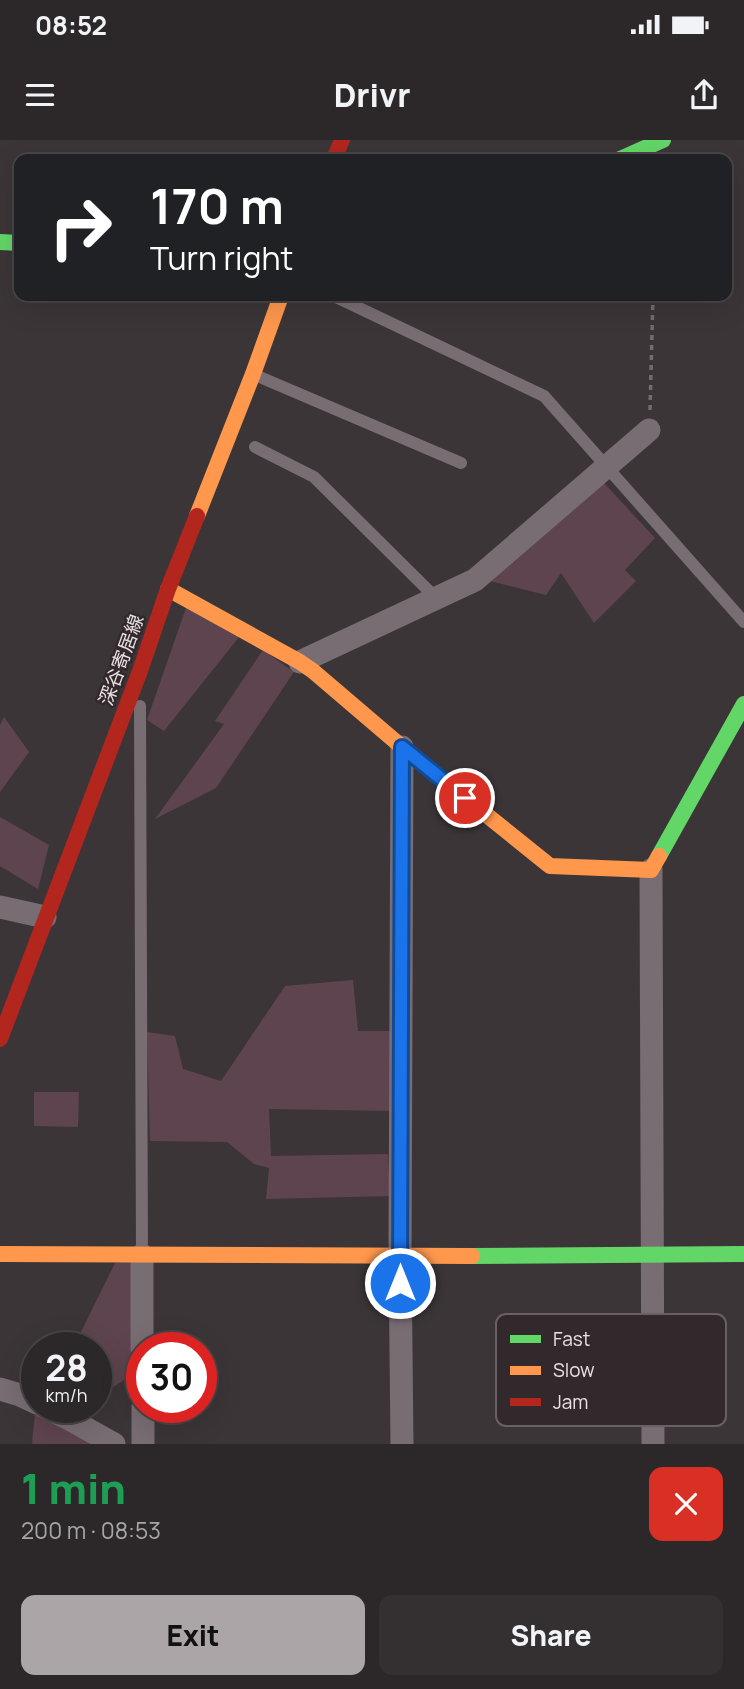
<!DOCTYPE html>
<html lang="en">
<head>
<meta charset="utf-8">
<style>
	body { margin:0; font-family:Manrope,"Noto Sans JP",sans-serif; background:#343032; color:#f1f3f6; height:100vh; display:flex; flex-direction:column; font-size:26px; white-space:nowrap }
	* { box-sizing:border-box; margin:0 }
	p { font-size:23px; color:#a6a6a8 }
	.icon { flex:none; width:38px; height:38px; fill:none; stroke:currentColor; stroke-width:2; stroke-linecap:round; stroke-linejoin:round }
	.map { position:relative; height:1304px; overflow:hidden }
	.panel { display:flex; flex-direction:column; background:#2c282a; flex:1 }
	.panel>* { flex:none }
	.banner { position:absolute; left:14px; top:14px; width:718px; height:147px; border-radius:14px; box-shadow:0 7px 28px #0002,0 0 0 2px #484447; background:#202124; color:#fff; overflow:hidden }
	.speed { position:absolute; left:21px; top:1192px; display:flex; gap:14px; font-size:35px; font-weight:700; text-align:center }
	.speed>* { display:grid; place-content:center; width:91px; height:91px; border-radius:50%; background:#2c282a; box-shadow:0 7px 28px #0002,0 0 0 2px #484447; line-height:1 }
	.speed small { font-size:18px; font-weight:400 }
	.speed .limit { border:10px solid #d22; background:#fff; color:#111 }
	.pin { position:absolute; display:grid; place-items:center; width:60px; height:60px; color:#fff; margin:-30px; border:4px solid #fff; border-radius:50%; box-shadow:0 2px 7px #0007 }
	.me { position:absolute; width:77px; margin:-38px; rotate:0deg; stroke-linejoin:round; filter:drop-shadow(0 0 5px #0008) }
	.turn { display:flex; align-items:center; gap:24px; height:147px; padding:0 21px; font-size:32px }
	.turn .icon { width:91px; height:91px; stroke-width:2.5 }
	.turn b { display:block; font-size:49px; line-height:60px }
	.round { display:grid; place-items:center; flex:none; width:74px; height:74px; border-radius:14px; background:#343032 }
	.summary { display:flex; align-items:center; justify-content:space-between; height:119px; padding:0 21px }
	h1 { font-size:42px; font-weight:800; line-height:52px; color:#1e9e55 }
	.action { display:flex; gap:14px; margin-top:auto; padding:14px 21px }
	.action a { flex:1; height:80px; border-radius:14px; background:#aca5a8; color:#111; font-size:28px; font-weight:800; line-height:80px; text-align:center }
	.action a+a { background:#343032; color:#f1f3f6 }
	.status { display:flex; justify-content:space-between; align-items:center; height:49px; padding:0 35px; background:#2c282a; direction:ltr }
	.status svg { height:19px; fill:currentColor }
	header { display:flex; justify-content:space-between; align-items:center; height:91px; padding:0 21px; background:#2c282a; font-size:32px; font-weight:800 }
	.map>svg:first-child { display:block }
	.green { fill:#5e444e }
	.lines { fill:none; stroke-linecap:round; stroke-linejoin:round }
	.path { stroke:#746b6e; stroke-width:3.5; stroke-dasharray:5 5; stroke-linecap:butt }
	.lane { stroke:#786d72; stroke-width:12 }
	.street { stroke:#786d72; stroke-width:23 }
	.fast { stroke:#63d668; stroke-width:16 }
	.slow { stroke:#ff974d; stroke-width:16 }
	.jam { stroke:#b3261e; stroke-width:16 }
	.route-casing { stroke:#114b97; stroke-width:18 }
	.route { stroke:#1a73e8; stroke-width:12 }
	.labels { text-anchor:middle; stroke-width:5; stroke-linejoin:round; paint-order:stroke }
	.street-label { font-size:19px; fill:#e9e2e5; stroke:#32292d }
	.key { fill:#32292d; stroke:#696064; stroke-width:2 }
	.key-label { font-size:19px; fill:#e9e2e5 }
</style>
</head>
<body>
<div class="status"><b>08:52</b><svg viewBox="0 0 49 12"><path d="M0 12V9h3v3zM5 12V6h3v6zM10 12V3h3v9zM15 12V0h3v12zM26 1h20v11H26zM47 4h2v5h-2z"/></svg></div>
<header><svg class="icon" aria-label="menu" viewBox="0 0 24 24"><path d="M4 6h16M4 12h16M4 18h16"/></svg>Drivr<svg class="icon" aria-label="share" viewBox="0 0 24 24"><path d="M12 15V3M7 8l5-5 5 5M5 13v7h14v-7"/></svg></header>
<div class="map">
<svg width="744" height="1304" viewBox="0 0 744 1304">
	<rect width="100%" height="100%" fill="#3b3538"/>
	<!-- green -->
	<path class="green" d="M603 342 655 398 625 430 636 441 594 483 561 433 546 455 490 441Z
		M186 468 239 497 164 591 147 580Z
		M263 510 294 532 216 648 155 679 224 584 215 581Z
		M4 577 29 612 0 652V585Z
		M0 677 49 705 38 749 0 726Z
		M353 840 358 891H392V971L269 969 271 1016 388 1014 390 1056 266 1059 269 1028 254 1024 227 1002 150 1001 147 892 175 896 183 929 221 941 285 846Z
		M34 952H79L78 987 34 986Z
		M136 1120 132 1235 96 1258V1208H73L115 1123Z
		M35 1272 94 1304H32Z"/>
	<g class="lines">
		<!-- path -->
		<path class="path" d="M650 270 653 156"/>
		<!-- lane -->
		<path class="lane" d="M334 156 544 256 744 482
			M255 235 461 323
			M255 307 314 337 436 458
			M140 566 142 1115"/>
		<!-- street -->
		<path class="street" d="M300 522 475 440 649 290
			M651 730 653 1304
			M0 767 45 777
			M142 1115V1208
			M0 1249 20 1255 37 1263
			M45 1267 71 1280 114 1304
			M143 1267V1304
			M402 1304 400 1116 402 607"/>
		<!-- fast -->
		<path class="fast" d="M620 19 663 0
			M0 102 19 103
			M659 716 744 564
			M472 1116 744 1114"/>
		<!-- slow -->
		<path class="slow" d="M197 376 253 234 281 156
			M168 449 300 522 313 531 402 607 550 726 651 730 659 716
			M0 1114 472 1116"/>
		<!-- jam -->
		<path class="jam" d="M334 19 342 0
			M0 899 140 531 168 449 197 376"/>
	</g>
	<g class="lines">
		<defs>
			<path id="route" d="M400 1143 402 607 465 658"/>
		</defs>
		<!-- route casing -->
		<use href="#route" class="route-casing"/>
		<!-- route -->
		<use href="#route" class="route"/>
	</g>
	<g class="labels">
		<!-- street labels -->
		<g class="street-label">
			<text transform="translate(121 520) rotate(-70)" y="7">深谷寄居線</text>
		</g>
	</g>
	<!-- legend -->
	<rect x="496" y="1174" width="230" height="112" rx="10" class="key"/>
	<rect x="510" y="1195" width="31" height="8" fill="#63d668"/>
	<rect x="510" y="1226" width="31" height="9" fill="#ff974d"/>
	<rect x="510" y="1258" width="31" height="8" fill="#b3261e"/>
	<g class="key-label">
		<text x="553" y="1206">Fast</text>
		<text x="553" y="1237">Slow</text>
		<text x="553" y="1269">Jam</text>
	</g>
</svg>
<div class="speed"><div>28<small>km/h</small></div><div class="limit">30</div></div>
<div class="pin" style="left:465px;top:658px;background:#d93025"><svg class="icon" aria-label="arrive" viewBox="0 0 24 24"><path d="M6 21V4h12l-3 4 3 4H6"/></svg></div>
<svg class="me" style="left:400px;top:1143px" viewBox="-20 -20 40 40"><circle r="17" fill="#1a73e8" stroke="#fff" stroke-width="3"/><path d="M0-11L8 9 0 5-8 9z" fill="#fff"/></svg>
<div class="banner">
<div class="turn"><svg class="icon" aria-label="right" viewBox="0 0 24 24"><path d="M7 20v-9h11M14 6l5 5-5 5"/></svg><div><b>170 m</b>Turn right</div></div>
</div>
</div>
<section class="panel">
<div class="summary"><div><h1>1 min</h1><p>200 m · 08:53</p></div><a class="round" style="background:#d93025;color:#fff"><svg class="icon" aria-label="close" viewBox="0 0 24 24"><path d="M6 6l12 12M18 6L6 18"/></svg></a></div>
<div class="action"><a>Exit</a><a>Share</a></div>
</section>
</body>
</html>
